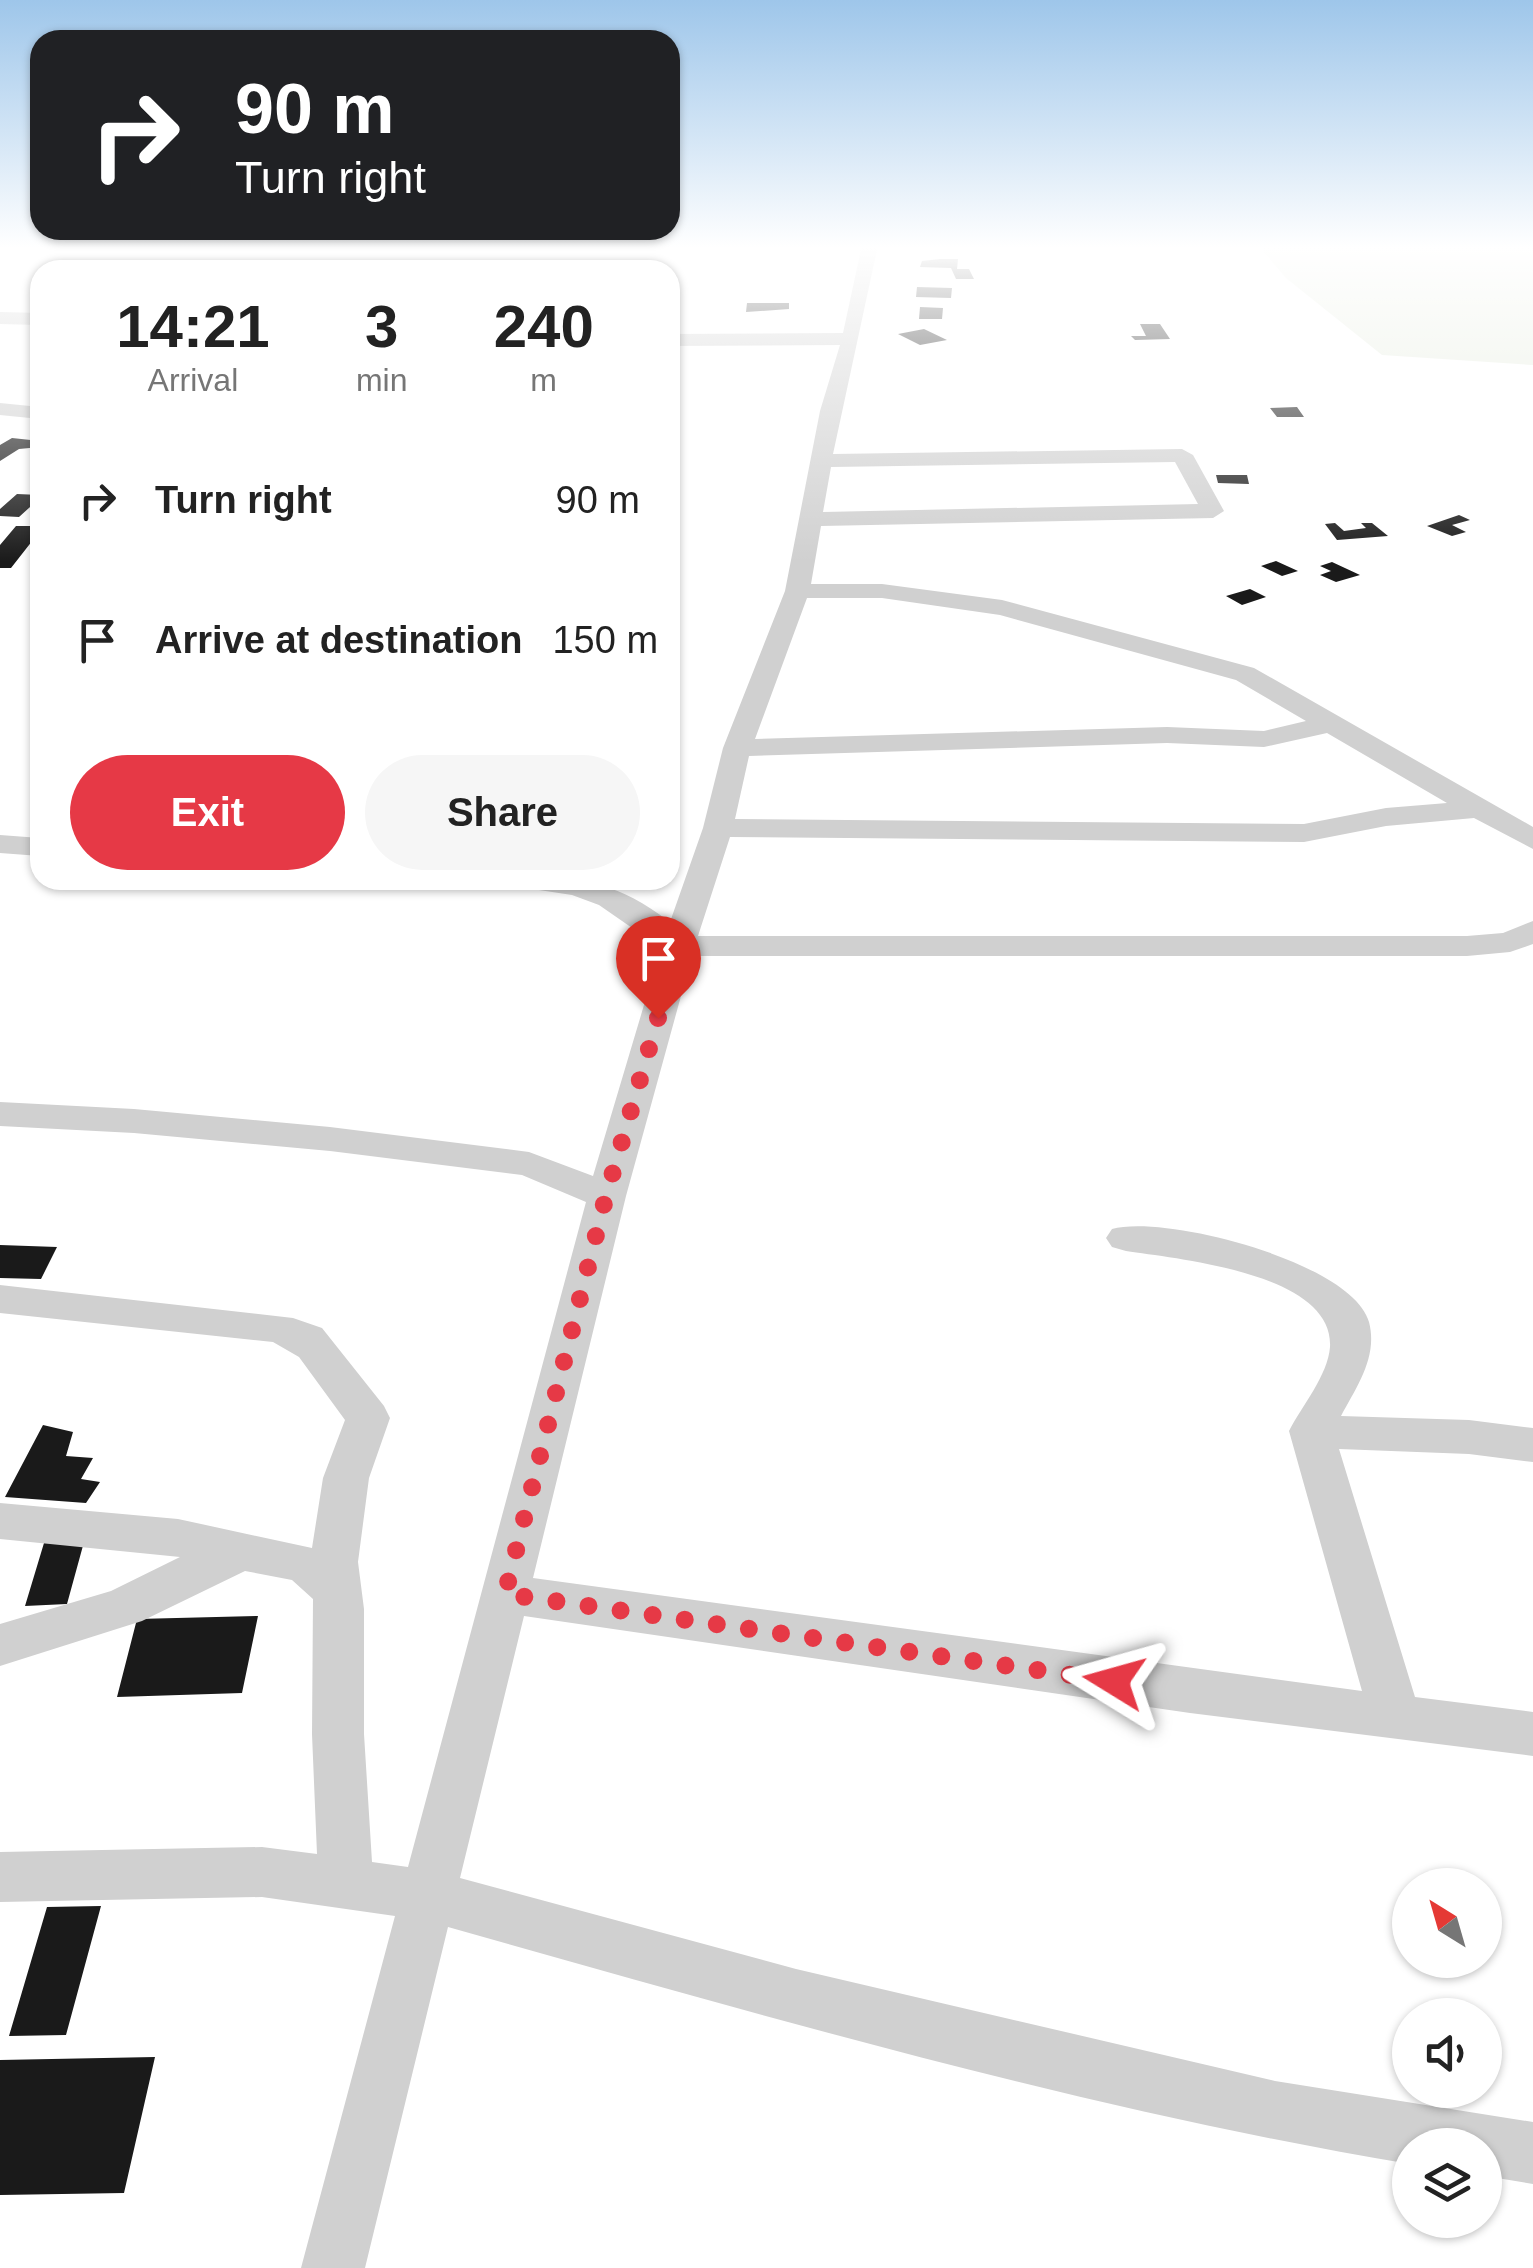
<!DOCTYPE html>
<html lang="en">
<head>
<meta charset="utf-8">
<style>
	body { margin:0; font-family:Arial,sans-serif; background:#f6f6f6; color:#222; height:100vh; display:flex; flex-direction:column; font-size:38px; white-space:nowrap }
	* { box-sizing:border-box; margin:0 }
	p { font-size:32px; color:#767676 }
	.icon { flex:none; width:55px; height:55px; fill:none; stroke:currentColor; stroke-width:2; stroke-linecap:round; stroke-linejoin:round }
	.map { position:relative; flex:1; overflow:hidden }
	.panel { position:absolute; left:30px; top:260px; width:650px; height:630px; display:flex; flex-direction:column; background:#fff; border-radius:30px; box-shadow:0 2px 8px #0004 }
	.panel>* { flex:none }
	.banner { position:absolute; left:30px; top:30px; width:650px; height:210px; border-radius:30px; box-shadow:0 2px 8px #0004; background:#202124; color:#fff; overflow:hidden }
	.needle { width:65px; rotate:323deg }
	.controls { position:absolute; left:1392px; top:1868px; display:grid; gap:20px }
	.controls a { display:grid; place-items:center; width:110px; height:110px; border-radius:50%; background:#fff; box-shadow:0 2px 8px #0004; font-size:50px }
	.pin { position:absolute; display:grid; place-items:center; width:85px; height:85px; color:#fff; margin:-102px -42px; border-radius:50% 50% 50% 0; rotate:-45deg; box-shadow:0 0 10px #0007 }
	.pin .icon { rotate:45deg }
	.me { position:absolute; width:110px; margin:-55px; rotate:278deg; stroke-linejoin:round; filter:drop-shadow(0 0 8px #0008) }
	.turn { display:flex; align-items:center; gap:35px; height:210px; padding:0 40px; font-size:45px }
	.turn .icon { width:130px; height:130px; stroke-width:2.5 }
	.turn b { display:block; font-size:70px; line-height:85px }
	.eta { display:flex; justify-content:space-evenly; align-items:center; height:170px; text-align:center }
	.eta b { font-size:60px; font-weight:700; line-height:70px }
	.primary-button { display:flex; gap:20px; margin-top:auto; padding:20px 40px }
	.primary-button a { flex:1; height:115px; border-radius:60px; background:#e63946; color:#fff; font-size:40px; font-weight:700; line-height:115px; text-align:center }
	.primary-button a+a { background:#f6f6f6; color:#222 }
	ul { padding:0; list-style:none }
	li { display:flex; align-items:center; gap:30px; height:140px; padding:0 40px }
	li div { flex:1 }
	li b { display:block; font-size:38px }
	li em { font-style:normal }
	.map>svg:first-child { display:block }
	.green { fill:#e6ecdf }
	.building { fill:#1a1a1a }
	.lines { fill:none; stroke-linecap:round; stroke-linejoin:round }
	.minor { fill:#d0d0d0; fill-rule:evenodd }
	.route { stroke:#e63946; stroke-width:18; stroke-dasharray:0 32.4 }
</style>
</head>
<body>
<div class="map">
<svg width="1533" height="2268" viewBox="0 0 1533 2268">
	<rect width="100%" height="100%" fill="#fff"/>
	<!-- green -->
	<path class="green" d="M1258 245H1533V365L1382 355 1286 278Z"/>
	<!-- building -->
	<path class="building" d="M940 259H958L957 269H969L974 279H956L951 268 920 267 922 261Z
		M917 287 952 288 951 298 916 297Z
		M747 303H789V309L746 312Z
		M920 307 943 308 942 319H919Z
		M1140 324H1160L1170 339 1135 340 1131 336H1146Z
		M924 329 947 340 920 345 898 334Z
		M1297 407 1304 417H1277L1270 408Z
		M12 438 40 441V447L19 449 0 461V445Z
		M1216 475H1247L1249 484 1218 483Z
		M17 494 40 495V498L19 517 0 516V509Z
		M1459 515 1470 520 1452 525 1466 532 1452 536 1427 526Z
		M1335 523 1344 531 1366 528 1361 523H1372L1388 536 1337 540 1325 524Z
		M16 526H40V531L11 568H0V545Z
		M1276 561 1298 571 1282 576 1261 566Z
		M1332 562 1360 575 1336 582 1320 575 1331 571 1320 566Z
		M1250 589 1266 597 1242 605 1226 596Z
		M0 1245 57 1247 41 1279 0 1278Z
		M43 1425 73 1432 66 1456 93 1458 81 1479 100 1482 86 1503 5 1497Z
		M84 1542 67 1604 25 1606 44 1543Z
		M258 1616 242 1693 117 1697 137 1619Z
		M101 1906 66 2035 9 2036 47 1907Z
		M155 2057 124 2193 0 2195V2060Z"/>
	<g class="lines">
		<!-- minor -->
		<path class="minor" d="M862 245H878L833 454 1182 449 1193 455 1224 511 1213 518 821 526 811 584H882L1002 600 1254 668 1533 827V849L1474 818 1386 826 1304 842 730 837 698 936H1467L1503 933 1533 921V944L1510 952 1467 956H692L626 1196 533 1578 1362 1691 1289 1431C1302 1406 1328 1375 1330 1347 1334 1273 1178 1259 1126 1251L1112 1247 1106 1238 1112 1229C1164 1214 1352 1262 1369 1322 1378 1357 1357 1386 1341 1416L1469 1420 1533 1428V1462L1469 1454 1339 1449 1415 1697 1533 1712V1756L1190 1713 524 1616 460 1878 796 1969 1275 2081 1533 2122V2184L1485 2176V2145H1410V2164C1085 2110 765 2016 448 1927L365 2268H301L395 1916 262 1897 0 1902V1852L262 1847 317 1854 312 1734 313 1599 292 1580 245 1571 142 1621 0 1666V1624L111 1591 180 1557 0 1539V1503L178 1519 312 1548 323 1478 345 1420 299 1357 273 1342 0 1313V1285L293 1318 322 1328 384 1406 390 1418 369 1478 358 1562 364 1609V1734L372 1862 408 1867 586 1202 522 1175 330 1151 134 1133 0 1126V1102L134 1109 330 1127 529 1152 593 1176 661 948 599 905 572 895 519 887 514 880C583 880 612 878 670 922L703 828 723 748 785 591 820 411 840 345 670 346V334L843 333ZM1175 462 1198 504 823 512 831 467ZM807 598H882L1000 615 1236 680 1306 721 1264 731 1167 727 755 739ZM1327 733 1447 803 1386 808 1304 824 735 819 749 756 1167 743 1264 747Z
			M0 312 40 313V325L0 324Z
			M0 403 40 407V419L0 415Z
			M0 835 40 838V856L0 853Z"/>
	</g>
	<!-- sky -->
	<linearGradient id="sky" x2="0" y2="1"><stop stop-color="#9ec6ea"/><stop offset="0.44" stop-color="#fff"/><stop offset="1" stop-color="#fff" stop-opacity="0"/></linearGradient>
	<rect width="1533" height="562" fill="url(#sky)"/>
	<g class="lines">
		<!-- route -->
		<path class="route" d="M658 1018 606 1196 505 1594 1114 1681"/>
	</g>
</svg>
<div class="controls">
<a><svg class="needle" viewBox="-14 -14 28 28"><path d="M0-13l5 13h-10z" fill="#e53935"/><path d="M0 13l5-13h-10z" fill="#767676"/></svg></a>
<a><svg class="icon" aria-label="sound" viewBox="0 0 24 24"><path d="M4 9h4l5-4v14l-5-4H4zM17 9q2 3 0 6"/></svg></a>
<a><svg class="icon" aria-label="layers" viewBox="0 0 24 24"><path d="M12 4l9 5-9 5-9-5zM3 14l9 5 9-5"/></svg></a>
</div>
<div class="pin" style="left:658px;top:1018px;background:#d93025"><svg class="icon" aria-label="arrive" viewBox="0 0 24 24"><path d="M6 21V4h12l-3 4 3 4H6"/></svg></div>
<svg class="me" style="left:1114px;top:1681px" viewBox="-20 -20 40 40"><path d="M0-17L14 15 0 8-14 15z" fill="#e63946" stroke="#fff" stroke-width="4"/></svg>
<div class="banner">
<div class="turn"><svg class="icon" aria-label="right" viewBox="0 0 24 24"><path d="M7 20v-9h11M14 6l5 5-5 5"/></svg><div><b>90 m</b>Turn right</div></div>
</div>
<section class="panel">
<div class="eta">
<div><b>14:21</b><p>Arrival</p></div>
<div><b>3</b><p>min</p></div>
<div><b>240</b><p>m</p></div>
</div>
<ul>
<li><svg class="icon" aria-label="right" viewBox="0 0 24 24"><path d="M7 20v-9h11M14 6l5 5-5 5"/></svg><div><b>Turn right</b></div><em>90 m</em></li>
<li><svg class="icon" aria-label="arrive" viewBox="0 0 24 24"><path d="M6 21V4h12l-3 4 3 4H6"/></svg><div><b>Arrive at destination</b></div><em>150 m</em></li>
</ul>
<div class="primary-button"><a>Exit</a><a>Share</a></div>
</section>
</div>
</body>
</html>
